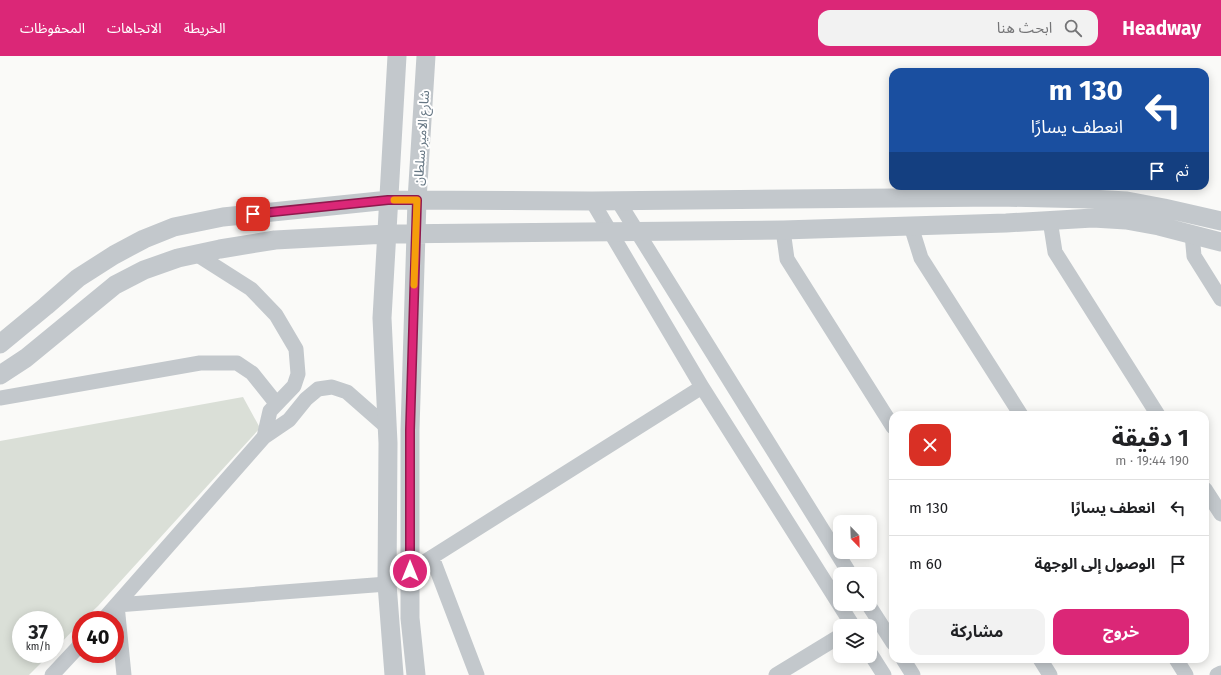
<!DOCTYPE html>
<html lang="ar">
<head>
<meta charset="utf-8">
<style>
	body { margin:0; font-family:"Fira Sans","Noto Sans Arabic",sans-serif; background:#f2f2f2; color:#202124; direction:rtl; height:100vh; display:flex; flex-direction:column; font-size:15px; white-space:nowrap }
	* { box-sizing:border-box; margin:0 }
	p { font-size:13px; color:#757577 }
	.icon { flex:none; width:22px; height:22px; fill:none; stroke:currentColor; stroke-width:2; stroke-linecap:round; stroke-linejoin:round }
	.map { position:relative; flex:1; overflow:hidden; direction:ltr }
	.details { position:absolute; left:889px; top:355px; width:320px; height:252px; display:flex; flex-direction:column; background:#fff; border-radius:12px; box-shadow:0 2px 10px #0003; direction:rtl }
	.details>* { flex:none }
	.guide { position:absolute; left:889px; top:12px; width:320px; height:122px; border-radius:12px; box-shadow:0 2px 10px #0003; direction:rtl; background:#1a4fa0; color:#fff; overflow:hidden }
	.needle { width:26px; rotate:157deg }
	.tools { position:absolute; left:833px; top:459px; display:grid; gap:8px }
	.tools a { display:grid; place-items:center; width:44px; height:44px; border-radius:8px; background:#fff; box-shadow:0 2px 10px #0003; font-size:20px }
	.speed { position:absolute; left:12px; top:555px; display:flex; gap:8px; font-size:20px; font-weight:700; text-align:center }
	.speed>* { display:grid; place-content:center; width:52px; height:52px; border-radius:50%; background:#fff; box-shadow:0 2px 10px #0003; line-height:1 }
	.speed small { font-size:10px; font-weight:400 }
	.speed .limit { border:6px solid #d22; background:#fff; color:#111 }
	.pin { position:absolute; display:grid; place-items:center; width:34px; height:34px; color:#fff; margin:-17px; border-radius:8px; box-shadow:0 2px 6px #0006 }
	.me { position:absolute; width:44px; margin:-22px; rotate:0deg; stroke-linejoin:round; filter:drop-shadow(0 0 3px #0008) }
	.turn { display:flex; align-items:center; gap:14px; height:84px; padding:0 20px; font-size:18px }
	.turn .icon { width:52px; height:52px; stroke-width:2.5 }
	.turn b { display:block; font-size:28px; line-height:34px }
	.then { display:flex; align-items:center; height:38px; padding:0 20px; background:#0003; gap:8px; font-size:15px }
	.round { display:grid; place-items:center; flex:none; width:42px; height:42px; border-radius:12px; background:#f2f2f2 }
	.overview { display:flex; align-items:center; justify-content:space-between; height:68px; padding:0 20px }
	h1 { font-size:24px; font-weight:700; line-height:30px }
	.button { display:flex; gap:8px; margin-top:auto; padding:8px 20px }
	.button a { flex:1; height:46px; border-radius:12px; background:#db2777; color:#fff; font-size:16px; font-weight:700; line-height:46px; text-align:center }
	.button a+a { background:#f2f2f2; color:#202124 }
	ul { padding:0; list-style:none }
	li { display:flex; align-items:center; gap:12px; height:56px; padding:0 20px; border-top:1px solid #e0e0e0 }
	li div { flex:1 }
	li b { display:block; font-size:15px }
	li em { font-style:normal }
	header { display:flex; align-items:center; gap:24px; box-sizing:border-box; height:56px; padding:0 20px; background:#db2777; color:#fff }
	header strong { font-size:19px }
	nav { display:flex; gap:22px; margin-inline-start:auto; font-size:14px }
	.search { width:280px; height:36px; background:#f2f2f2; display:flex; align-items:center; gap:10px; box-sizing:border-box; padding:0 14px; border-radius:12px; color:#757577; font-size:15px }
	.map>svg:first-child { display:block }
	.green { fill:#dadfd7 }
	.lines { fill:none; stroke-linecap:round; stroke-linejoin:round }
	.minor { stroke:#c3c8cc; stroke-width:15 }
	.tertiary { stroke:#c3c8cc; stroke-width:19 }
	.route-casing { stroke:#8e194d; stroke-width:10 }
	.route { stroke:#db2777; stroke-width:7 }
	.slow { stroke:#f59e0b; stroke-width:7 }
	.labels { text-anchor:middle; stroke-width:4; stroke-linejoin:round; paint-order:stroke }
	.street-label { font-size:13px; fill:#657683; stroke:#fff }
</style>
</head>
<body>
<header>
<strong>Headway</strong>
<div class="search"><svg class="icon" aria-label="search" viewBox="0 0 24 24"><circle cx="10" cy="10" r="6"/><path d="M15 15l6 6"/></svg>ابحث هنا</div>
<nav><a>الخريطة</a><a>الاتجاهات</a><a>المحفوظات</a></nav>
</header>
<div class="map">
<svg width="1221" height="619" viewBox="0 0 1221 619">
	<rect width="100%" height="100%" fill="#fafaf8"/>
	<!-- green -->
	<path class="green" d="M243 341 260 372 98 550 83 564H81V566L55 593V564H21V598H50L29 619H0V385Z"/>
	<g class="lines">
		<!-- minor -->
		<path class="minor" d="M592 145 702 331 853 570
			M618 145 850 518
			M1050 164 1055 196 1158 359
			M911 170 921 202 1021 359
			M783 174 787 203 893 371
			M1192 178 1194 200 1221 243
			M196 198 251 233 276 259 296 293 298 318 294 330 270 355 264 381
			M0 342 200 307H237L252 317 276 347
			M1205 433 1221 458
			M432 501 477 619
			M410 515 702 331
			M868 548 893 587
			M103 564 264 381 289 364 306 343 318 333 332 331 347 336 388 372
			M870 597 884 619
			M903 603 913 619
			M1040 603 1050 619
			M1176 603 1186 619
			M52 619 81 588
			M124 619 117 549 387 528
			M776 619 840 580
			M1217 619 1221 617"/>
		<!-- tertiary -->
		<path class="tertiary" d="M0 288 46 250 78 222 114 199 144 183 174 171 223 161 389 144 592 145 1000 141 1091 143 1127 145 1164 152 1221 165
			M0 319 26 302 115 229 144 214 178 202 220 193 275 184 387 178 783 174 1006 167 1093 162 1126 164 1159 170 1221 186
			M394 619 387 528 388 387 382 262 397 0
			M416 619 410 562V374L417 144 426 0"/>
	</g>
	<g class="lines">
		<defs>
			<path id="route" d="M253 158 388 144H417L410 374V515"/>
		</defs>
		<!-- route casing -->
		<use href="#route" class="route-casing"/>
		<!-- route -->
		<use href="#route" class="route"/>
		<!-- slow -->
		<path class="slow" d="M394 144H417L414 229"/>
	</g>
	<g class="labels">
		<!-- street labels -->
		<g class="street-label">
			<text transform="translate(421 82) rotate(-86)" y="5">شارع الامير سلطان</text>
		</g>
	</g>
</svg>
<div class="tools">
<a><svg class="needle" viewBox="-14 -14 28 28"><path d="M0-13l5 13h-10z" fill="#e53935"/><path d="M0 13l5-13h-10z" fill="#757577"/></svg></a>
<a><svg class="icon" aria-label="search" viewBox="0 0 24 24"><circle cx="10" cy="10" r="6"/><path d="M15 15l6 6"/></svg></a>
<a><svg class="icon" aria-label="layers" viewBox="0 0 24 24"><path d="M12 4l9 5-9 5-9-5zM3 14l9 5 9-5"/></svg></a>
</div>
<div class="speed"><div>37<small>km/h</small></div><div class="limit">40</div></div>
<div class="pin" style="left:253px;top:158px;background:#d93025"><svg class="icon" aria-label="arrive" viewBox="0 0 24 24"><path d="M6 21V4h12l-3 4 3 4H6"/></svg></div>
<svg class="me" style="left:410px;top:515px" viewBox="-20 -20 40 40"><circle r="17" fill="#db2777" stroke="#fff" stroke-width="3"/><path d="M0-11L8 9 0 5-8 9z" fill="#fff"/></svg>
<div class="guide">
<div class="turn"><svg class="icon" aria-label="left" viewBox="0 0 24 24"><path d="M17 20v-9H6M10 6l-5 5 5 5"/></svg><div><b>130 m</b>انعطف يسارًا</div></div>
<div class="then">ثم<svg class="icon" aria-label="arrive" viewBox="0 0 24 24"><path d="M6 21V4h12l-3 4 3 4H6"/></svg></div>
</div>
<section class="details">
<div class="overview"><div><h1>1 دقيقة</h1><p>190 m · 19:44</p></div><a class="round" style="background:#d93025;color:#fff"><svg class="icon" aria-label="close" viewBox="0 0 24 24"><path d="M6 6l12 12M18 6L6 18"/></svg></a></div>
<ul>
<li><svg class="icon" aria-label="left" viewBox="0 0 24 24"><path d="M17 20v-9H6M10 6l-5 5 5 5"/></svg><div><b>انعطف يسارًا</b></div><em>130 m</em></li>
<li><svg class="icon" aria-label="arrive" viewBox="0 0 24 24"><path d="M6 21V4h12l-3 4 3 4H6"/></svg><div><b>الوصول إلى الوجهة</b></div><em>60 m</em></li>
</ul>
<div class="button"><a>خروج</a><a>مشاركة</a></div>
</section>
</div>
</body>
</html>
